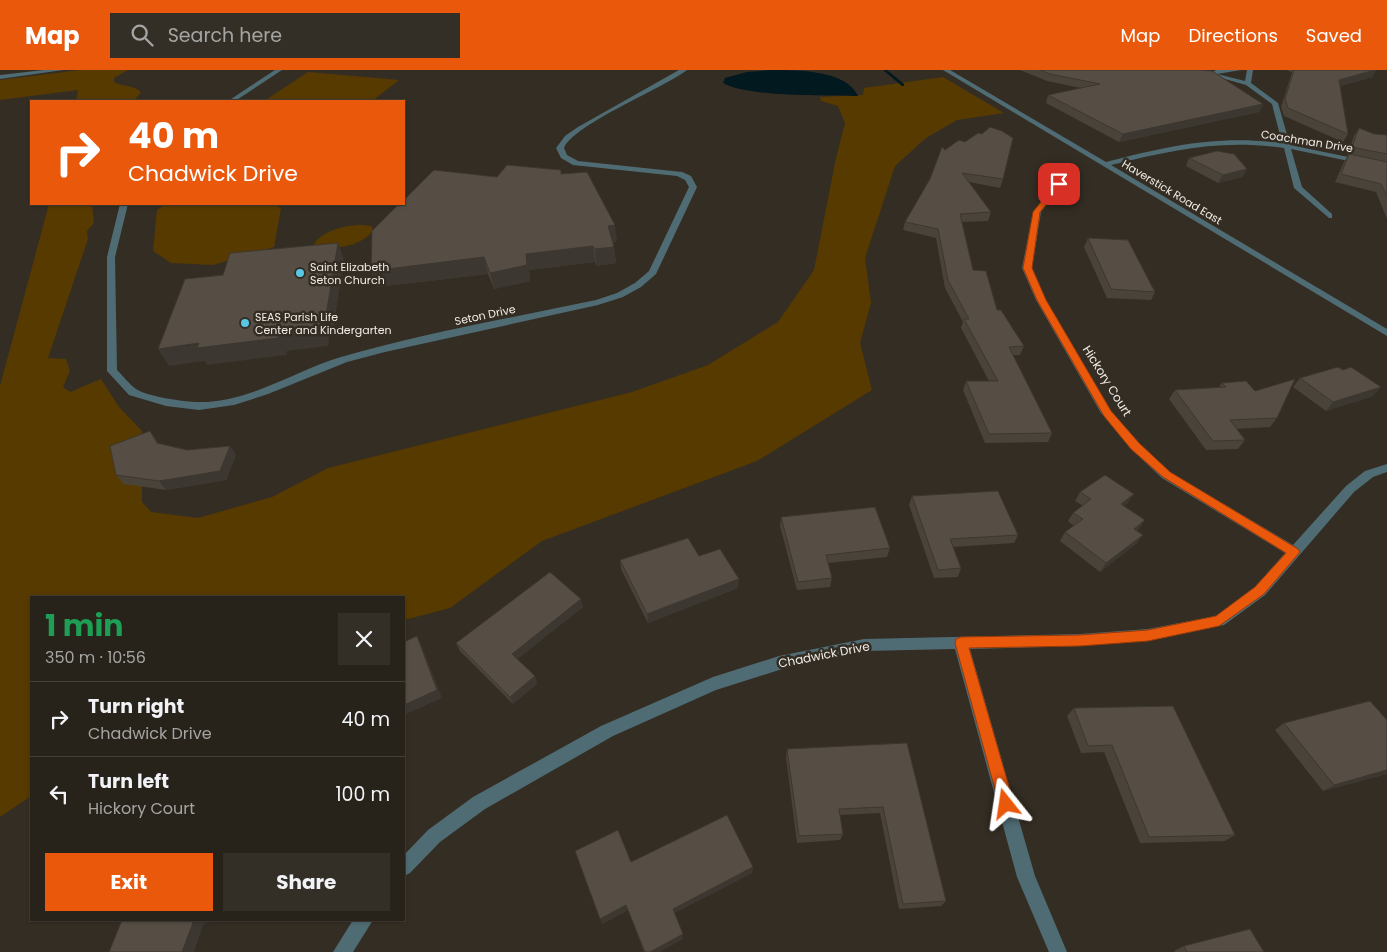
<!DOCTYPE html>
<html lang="en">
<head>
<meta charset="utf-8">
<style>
	body { margin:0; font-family:Poppins,sans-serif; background:#332f27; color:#f1f3f6; height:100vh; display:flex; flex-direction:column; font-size:19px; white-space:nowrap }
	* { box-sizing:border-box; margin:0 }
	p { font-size:16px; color:#a4a4a2 }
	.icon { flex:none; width:28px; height:28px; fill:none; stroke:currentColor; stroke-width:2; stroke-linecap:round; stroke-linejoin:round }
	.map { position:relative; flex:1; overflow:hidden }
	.sheet { position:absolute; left:30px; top:526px; width:375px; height:325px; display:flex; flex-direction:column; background:#27221a; border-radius:0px; box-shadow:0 1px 4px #0004,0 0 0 1px #433f39 }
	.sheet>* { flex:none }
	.top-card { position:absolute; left:30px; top:30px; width:375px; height:105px; border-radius:0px; box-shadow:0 1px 4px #0004,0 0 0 1px #433f39; background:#ea580c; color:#fff; overflow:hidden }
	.pin { position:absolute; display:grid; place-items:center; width:42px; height:42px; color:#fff; margin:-21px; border-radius:10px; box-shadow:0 2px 8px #0006 }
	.me { position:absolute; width:55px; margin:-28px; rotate:345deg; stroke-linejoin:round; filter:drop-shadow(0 0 4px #0008) }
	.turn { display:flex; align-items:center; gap:18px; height:105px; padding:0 15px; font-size:22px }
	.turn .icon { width:65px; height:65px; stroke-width:2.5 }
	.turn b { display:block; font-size:35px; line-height:42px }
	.round { display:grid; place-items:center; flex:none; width:52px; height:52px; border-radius:0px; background:#332f27 }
	.summary { display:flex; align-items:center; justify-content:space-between; height:85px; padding:0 15px }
	h1 { font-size:30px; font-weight:700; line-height:38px; color:#1e9e55 }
	.button { display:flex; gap:10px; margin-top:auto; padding:10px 15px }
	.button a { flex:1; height:58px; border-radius:0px; background:#ea580c; color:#fff; font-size:20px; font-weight:700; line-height:58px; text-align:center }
	.button a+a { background:#332f27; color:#f1f3f6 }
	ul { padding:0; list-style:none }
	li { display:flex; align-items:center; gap:15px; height:75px; padding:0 15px; border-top:1px solid #433f39 }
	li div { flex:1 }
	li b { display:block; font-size:19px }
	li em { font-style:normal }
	header { display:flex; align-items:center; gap:30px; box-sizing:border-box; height:70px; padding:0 25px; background:#ea580c; color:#fff }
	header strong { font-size:24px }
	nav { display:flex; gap:28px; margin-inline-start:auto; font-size:18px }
	.search { width:350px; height:45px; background:#332f27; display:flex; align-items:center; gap:12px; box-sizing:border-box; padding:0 18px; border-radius:0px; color:#a4a4a2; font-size:19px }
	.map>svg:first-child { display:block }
	.green { fill:#573a00 }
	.water { fill:#02191f }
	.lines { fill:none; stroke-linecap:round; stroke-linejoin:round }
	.stream { fill:#02191f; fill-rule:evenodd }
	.minor { fill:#4f6c74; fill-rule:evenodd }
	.wall { fill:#4a433a }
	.shaded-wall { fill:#3c3730 }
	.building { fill:#564e44; stroke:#3c3730 }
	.route { fill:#ea580c; stroke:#983908 }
	.poi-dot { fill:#59c8e5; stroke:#342d23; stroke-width:2 }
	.labels { text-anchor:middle; stroke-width:5; stroke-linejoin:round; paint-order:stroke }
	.far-street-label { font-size:11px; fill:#f1ece6; stroke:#342d23 }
	.far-poi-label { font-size:11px; fill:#f1ece6; stroke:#342d23; text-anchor:start }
	.street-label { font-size:12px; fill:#f1ece6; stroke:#342d23 }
</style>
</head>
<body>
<header>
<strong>Map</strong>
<div class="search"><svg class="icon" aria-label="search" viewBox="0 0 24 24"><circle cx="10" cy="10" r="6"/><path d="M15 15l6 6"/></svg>Search here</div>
<nav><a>Map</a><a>Directions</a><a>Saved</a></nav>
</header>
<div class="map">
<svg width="1387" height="882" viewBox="0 0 1387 882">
	<rect width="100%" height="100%" fill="#342d23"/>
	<!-- green -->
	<path class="green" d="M80 0H128L114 8V12C123 17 134 15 141 22L134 31H76L78 20 0 30V10Z
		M308 2 399 10 372 31H264Z
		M943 7 1004 43 957 50 926 68 895 96 865 188 871 233 860 273 872 320 757 391 542 471 450 538 404 550V528H31V726L0 747V316L49 134H92L94 153 87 161 88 169 48 288 66 289 70 301 63 317 70 322 101 309 119 337 142 361V432L151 442 198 448 272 427 328 398 632 322 708 295 778 252 814 200 836 88 845 53 838 36 821 31 820 27 863 25 864 18Z
		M166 134H273L281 138 274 177 213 195 171 193 153 181 157 140Z
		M362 155 371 156 373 160C362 177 333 180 316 177L314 174C323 160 347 155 362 155Z"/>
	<!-- water -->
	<path class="water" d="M772 0C797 0 847 0 858 26 827 25 746 27 723 13L725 8 747 2Z"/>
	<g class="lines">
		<!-- stream -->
		<path class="stream" d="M883 0H887L904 14V16H902Z"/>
		<!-- minor -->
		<path class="minor" d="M44 0H63L0 9V5Z
			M275 0H282L235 31H228Z
			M679 0H687C664 18 574 54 564 78L567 85 578 91 682 102 691 106 697 117 656 204 641 217 623 227 598 235 385 282 347 292 268 324 234 335 199 340 166 336 129 325 107 301V187L120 134H128L115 187 117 300C123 306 129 314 136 319 145 326 185 332 198 332 249 333 294 301 341 287 424 263 511 248 596 230L617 223 635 213 649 201 689 117 685 110 677 106 573 95 561 88 556 78 565 66 578 57Z
			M943 0H950L1106 92C1169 76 1216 65 1282 73L1272 34 1246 15 1204 3 1207 1 1213 3 1214 1 1217 0H1241L1217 4 1245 11 1247 0H1253L1251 13 1278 33 1290 75 1387 95V99L1291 79 1302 117 1332 144V148H1329L1294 118 1284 78C1220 69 1173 80 1111 95L1387 259V266Z
			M1056 112 1063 114 1041 142 1032 198 1046 230 1111 341 1139 373 1170 402 1293 475 1346 416 1365 401 1387 394V402L1373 407 1354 422 1265 525 1224 555 1148 571 1080 576 970 579 1035 806 1067 882H1049L1017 807 955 579 864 581 779 600 716 620 613 666 485 739 440 772 410 803 404 806V785L428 760 473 727 601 656 713 607 779 586 864 569 1080 564 1148 559 1216 546 1255 517 1285 483 1162 408 1131 379 1101 343 1036 230 1022 198 1033 142Z
			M353 850H373L353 882H333Z"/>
	</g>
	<!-- wall -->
	<path class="wall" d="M1020 0H1200L1263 34 1259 42 1119 72 1046 33 1048 25 1081 18 1047 11Z
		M1286 0H1376L1372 7 1340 16 1348 64 1343 72 1284 46 1281 37 1292 2Z
		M1359 58 1374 64 1387 65V149L1376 122 1335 112 1344 92 1348 85H1347L1354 66Z
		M945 80 1003 109 1000 118 969 112 991 142 988 151 962 152 973 200 997 240 1024 276 1020 285H1013L1052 363 1048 372 985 373 963 320 966 311H989L961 258 963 252 945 218 936 168 903 160 905 152 930 109Z
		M1189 88 1243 107 1218 113 1186 96Z
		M561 104 617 171 613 172 616 193 596 196 595 192 529 200 530 211 494 219 488 204 377 217 371 201 497 107Z
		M1088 168 1155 222 1151 230 1107 228 1084 177Z
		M1300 308 1373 326 1326 341 1293 317Z
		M1222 313 1277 348 1270 357 1236 359 1245 370 1238 379 1206 380 1169 329 1175 320 1218 318Z
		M157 370 159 374 187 380 230 376 236 385 226 410 166 420 124 414 116 405Z
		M1080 422 1128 433 1124 436 1139 459 1137 461V473L1100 502 1060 471 1065 462 1074 456 1068 451 1073 443 1083 436 1075 431Z
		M912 426 1018 465 1014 473 953 477 961 498 958 507 934 508 909 435Z
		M781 447 890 478 887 487 828 493 832 508 830 517 797 520 780 456Z
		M620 490 738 518 648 553 621 499Z
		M583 537 517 589 535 606 537 614 513 634 460 581 456 573Z
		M1074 638 1235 765 1225 771 1140 773 1104 682 1081 683 1067 646Z
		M1284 653 1387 704 1323 721 1275 660Z
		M907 673 946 831 941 836 899 839 880 743 840 745 843 764 840 770 797 773 786 687 787 679Z
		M631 792 752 803 674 843 683 864V869L659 882H644L628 840 602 854Z
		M1184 876 1264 882H1175L1174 881Z"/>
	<!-- shaded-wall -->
	<path class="shaded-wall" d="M1375 0H1376L1372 7 1334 17 1339 10Z
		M1263 34 1259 42 1119 72 1123 64Z
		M1247 99 1243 107 1218 113 1223 105Z
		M615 155 617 171 609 172 608 156Z
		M338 173 344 189 333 262 330 263 328 276 287 281 286 285 207 295 205 291 169 296 158 279 279 264Z
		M593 176 595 192 529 200 530 211 494 219 490 203 526 184Z
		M614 177 616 193 596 196 595 179Z
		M484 187 488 204 377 217 371 201Z
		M1381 317 1373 326 1326 341 1333 332Z
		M150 361 157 370 164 382 157 373Z
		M230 376 236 385 226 410 166 420 159 411Z
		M1134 424 1128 433 1115 443 1121 434Z
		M1145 450 1139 459 1128 467 1134 459Z
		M1143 465 1137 473 1100 502 1106 493Z
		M739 509 738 518 648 553 647 544Z
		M581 529 583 537 514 592 512 584Z
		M417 566 421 574 442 628 404 645V635Z
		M535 606 537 614 513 634 510 627Z
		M1387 700V704L1323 721 1334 715Z
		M753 797 752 803 673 844V839Z
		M626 835 628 840 602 854 600 849Z
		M193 850H213L203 855 194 882H182Z
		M683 864V869L659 882H650Z"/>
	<!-- building -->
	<path class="building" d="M1040 0H1200L1212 1 1263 34 1123 64 1048 25 1100 14 1050 4Z
		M1294 0H1375L1339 10 1348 64 1288 38 1285 29Z
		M990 57 1002 61 1013 68 1003 109 962 103 991 142 960 144 973 200 986 201 997 240H1001L1024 276 1009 277 1052 363 989 364 966 311H998L964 249H969L948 210 938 159 905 152 930 109 942 77 945 80 959 70 965 72 978 63 982 64Z
		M1359 58 1374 64 1387 65V84L1352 77Z
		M1217 81 1234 84 1247 99 1223 105 1189 88Z
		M1349 84 1387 92V126L1381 114 1341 104Z
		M507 95 561 100V104L587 102 615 155 608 156 614 177 595 179 593 176 526 184 527 195 490 203 484 187 371 201 372 161 399 134H404V130L434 100 497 107Z
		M1088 168 1128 170 1155 222 1111 219Z
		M338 173 326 245 322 246 320 259 279 264 278 268 197 278 199 273 158 279 185 209 223 205 230 183Z
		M1338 297 1343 300 1351 297 1381 317 1333 332 1300 308Z
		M1295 309 1277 348 1230 350 1245 370 1213 371 1175 320 1226 317 1222 313 1246 311 1255 321Z
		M150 361 157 373 187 380 230 376 220 401 159 411 116 405 110 376Z
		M1105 405 1134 424 1121 434 1145 450 1134 459 1143 465 1106 493 1065 462 1083 449 1073 443 1091 429 1080 422Z
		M998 421 1018 465 950 469 961 498 938 500 912 426Z
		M875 437 890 478 826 485 832 508 798 512 781 447Z
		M688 468 699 486 720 479 739 509 647 544 620 490Z
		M550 502 581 529 512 584 535 606 510 627 456 573Z
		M417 566 437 620 404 635V572Z
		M1370 631 1387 650V700L1334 715 1284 653Z
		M1173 636 1235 765 1149 767 1112 675 1088 676 1074 638Z
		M907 673 946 831 903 834 883 737 839 739 843 764 799 766 787 679Z
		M727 745 753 797 673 839 683 864 650 882H645L626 835 600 849 575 781 618 760 631 792Z
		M122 850H194L182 882H109Z
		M1250 859 1264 882H1187L1184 876Z"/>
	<!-- route -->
	<path class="route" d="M1057 112 1063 114 1040 142 1032 198 1046 230 1111 341 1139 373 1170 402 1298 479 1300 482 1264 524 1219 556 1148 571 1080 576 969 578 1014 734 1011 739 1006 742 1001 739 999 734 955 573 956 569 961 567 1080 565 1148 560 1216 546 1255 517 1286 483 1163 407 1131 379 1104 346 1037 230 1023 198 1033 142Z"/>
	<!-- markers -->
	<g class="poi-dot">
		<circle cx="300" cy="203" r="5"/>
		<circle cx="245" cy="253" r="5"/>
	</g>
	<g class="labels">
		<!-- far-street labels -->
		<g class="far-street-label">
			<text transform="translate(1307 71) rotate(9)" y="4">Coachman Drive</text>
			<text transform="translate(1172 122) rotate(31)" y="4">Haverstick Road East</text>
			<text transform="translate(485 245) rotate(-12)" y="4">Seton Drive</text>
		</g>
		<!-- far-poi labels -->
		<g class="far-poi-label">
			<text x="310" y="201">Saint Elizabeth<tspan x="310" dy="13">Seton Church</tspan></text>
			<text x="255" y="251">SEAS Parish Life<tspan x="255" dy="13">Center and Kindergarten</tspan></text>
		</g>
		<!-- street labels -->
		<g class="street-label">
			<text transform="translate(1107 311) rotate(58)" y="4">Hickory Court</text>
			<text transform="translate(824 585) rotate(-11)" y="4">Chadwick Drive</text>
		</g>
	</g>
</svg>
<div class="pin" style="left:1059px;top:114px;background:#d93025"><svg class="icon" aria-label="arrive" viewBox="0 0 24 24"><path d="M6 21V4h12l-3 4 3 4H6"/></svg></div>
<svg class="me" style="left:1006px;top:734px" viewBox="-20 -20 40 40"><path d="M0-17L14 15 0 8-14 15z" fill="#ea580c" stroke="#fff" stroke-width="4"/></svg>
<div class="top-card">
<div class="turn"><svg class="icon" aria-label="right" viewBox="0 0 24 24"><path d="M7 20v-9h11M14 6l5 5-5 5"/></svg><div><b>40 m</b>Chadwick Drive</div></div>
</div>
<section class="sheet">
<div class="summary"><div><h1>1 min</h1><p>350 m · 10:56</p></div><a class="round"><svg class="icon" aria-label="close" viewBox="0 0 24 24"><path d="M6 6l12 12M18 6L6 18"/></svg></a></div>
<ul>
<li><svg class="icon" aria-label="right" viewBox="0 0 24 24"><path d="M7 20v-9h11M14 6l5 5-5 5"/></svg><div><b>Turn right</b><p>Chadwick Drive</p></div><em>40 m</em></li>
<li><svg class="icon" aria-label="left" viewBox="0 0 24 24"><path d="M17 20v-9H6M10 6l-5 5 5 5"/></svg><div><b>Turn left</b><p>Hickory Court</p></div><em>100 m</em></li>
</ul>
<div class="button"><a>Exit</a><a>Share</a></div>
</section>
</div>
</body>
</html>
